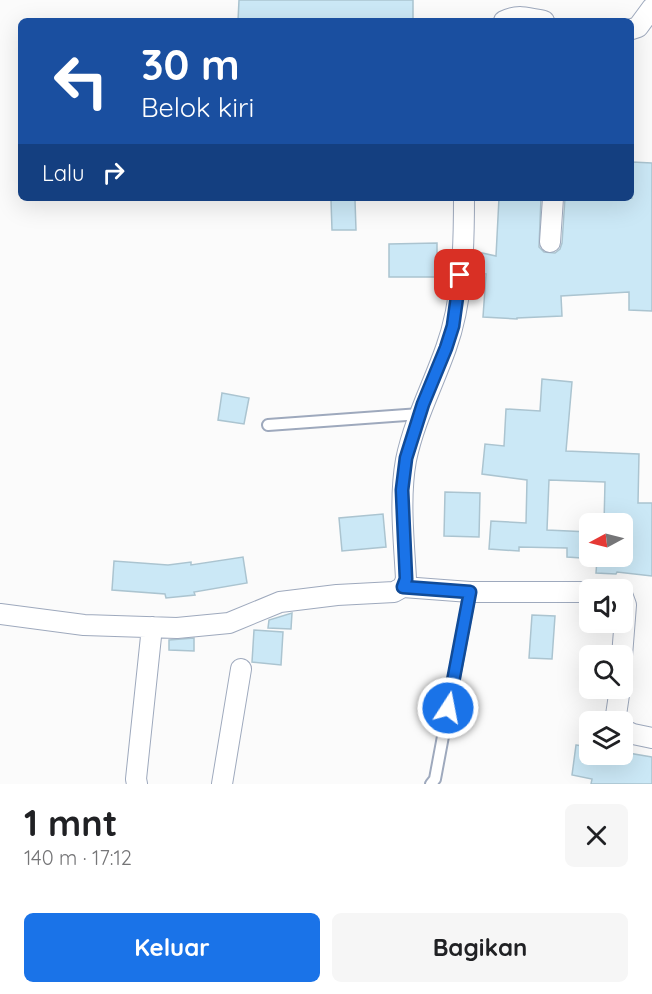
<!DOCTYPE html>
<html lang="id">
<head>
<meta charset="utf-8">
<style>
	body { margin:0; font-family:Quicksand,sans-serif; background:#f6f6f6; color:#202124; height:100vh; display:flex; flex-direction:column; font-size:22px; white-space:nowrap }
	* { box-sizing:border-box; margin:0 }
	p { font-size:20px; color:#757577 }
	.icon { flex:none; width:33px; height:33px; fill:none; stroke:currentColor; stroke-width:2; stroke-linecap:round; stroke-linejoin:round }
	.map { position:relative; height:784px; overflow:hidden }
	.side { display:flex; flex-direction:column; background:#fff; flex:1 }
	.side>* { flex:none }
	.banner { position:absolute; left:18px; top:18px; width:616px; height:183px; border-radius:9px; box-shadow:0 6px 24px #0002; background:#1a4fa0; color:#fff; overflow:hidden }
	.needle { width:39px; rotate:263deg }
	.controls { position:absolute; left:579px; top:513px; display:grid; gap:12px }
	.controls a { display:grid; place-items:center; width:54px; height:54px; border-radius:9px; background:#fff; box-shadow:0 6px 24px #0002; font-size:30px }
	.pin { position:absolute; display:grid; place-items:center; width:51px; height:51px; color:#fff; margin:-26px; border-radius:12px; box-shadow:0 3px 9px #0006 }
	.me { position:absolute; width:66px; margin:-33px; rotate:11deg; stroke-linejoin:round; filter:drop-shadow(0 0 4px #0008) }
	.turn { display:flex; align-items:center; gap:21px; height:126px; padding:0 24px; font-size:27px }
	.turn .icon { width:78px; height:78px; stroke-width:2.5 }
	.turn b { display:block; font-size:42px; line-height:51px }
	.then { display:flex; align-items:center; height:57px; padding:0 24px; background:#0003; gap:12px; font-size:22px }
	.round { display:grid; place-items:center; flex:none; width:63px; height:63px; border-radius:9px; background:#f6f6f6 }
	.head { display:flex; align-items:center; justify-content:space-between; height:102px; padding:0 24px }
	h1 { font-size:36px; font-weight:700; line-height:45px }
	.action { display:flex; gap:12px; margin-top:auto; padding:12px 24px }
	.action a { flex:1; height:69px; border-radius:9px; background:#1a73e8; color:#fff; font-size:24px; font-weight:700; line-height:69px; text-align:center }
	.action a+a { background:#f6f6f6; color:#202124 }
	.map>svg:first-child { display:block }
	.building { fill:#cbe8f6; stroke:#abc4d0; stroke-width:1.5; fill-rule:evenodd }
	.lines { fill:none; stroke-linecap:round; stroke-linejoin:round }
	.lane-casing { stroke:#9ea9bd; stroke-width:14 }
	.street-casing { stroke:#9ea9bd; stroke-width:22 }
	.lane { stroke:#fff; stroke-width:10 }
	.street { stroke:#fff; stroke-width:20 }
	.route-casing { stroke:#114b97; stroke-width:15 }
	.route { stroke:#1a73e8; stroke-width:10 }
</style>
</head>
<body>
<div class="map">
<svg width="652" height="784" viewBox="0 0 652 784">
	<rect width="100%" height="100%" fill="#fbfbfb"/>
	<!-- building -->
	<path class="building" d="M239 0H413V21H238Z
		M632 162 652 163V311L629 310V292L561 296 562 316 517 318V319L483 317 486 274 479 273 482 253 496 256 499 198H541L539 247 544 252 555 253 560 249 562 243 565 198H632Z
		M331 200H355L356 230H332Z
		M437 243V277H389V244Z
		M542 379 572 382 566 451 639 454 638 503H652V576L617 572 616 574 596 573 597 559 567 557V548L519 547V551L489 549 491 521 526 523 527 480 482 474 485 444 504 446 506 409 540 411ZM549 480 605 482 604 524H622V556H590V532L547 530Z
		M222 393 249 398 244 424 218 420Z
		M445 492 480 493 479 537 444 536Z
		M383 514 386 547 342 551 339 518Z
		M243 557 247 583 194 592 195 595 166 598 165 594 112 590 114 561 168 565 191 562V565Z
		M292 613 291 629 268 628 269 620Z
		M532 615 555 616 552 659 529 658Z
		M254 630 283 632 281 665 252 662Z
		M194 638V651L169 650V640Z
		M576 745 590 747V754H622V752L652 757V784H591L592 779 572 775Z"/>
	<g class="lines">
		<defs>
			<path id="lane" d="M268 425 420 414
				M431 784 435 779 470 592"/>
			<path id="street" d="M504 21C517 14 530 18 544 21
				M632 29 638 27 652 8
				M550 242 553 198
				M403 587 406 579C404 540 399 499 406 460 414 421 433 385 446 348 463 301 464 247 464 198
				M622 594 626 605 622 656
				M0 614 84 625 177 628 229 623 280 602 337 595 394 592 403 587 470 592H590
				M618 722 616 715 620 688
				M622 729 633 734 652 738
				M137 784 136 779 152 627
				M222 784 241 669"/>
		</defs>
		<!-- lane casing -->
		<use href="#lane" class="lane-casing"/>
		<!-- street casing -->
		<use href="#street" class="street-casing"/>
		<!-- lane -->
		<use href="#lane" class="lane"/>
		<!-- street -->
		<use href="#street" class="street"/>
	</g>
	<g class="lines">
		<defs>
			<path id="route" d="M448 708 470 592 403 587 406 579 402 490 406 458 423 404 446 348 453 326 460 275"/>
		</defs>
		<!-- route casing -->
		<use href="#route" class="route-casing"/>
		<!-- route -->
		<use href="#route" class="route"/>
	</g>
</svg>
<div class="controls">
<a><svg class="needle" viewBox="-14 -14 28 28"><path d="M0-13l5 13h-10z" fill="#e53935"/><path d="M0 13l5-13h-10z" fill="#757577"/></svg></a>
<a><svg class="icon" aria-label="sound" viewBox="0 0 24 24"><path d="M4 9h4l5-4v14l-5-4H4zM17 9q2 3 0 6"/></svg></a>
<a><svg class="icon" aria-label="search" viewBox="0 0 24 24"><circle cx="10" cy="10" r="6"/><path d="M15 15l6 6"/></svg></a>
<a><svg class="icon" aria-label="layers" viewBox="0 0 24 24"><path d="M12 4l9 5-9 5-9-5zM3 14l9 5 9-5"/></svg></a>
</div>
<div class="pin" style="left:460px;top:275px;background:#d93025"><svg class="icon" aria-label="arrive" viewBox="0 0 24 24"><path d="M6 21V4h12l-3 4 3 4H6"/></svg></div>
<svg class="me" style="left:448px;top:708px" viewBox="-20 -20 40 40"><circle r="17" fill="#1a73e8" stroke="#fff" stroke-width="3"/><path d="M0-11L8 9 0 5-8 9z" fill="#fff"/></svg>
<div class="banner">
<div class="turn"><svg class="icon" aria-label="left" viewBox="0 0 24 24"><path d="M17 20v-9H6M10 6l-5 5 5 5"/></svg><div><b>30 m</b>Belok kiri</div></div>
<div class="then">Lalu<svg class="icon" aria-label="right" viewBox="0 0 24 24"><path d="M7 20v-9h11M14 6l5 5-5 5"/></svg></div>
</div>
</div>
<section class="side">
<div class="head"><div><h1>1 mnt</h1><p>140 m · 17:12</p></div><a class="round"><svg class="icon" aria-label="close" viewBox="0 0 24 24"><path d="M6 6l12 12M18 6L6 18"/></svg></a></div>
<div class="action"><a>Keluar</a><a>Bagikan</a></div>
</section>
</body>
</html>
